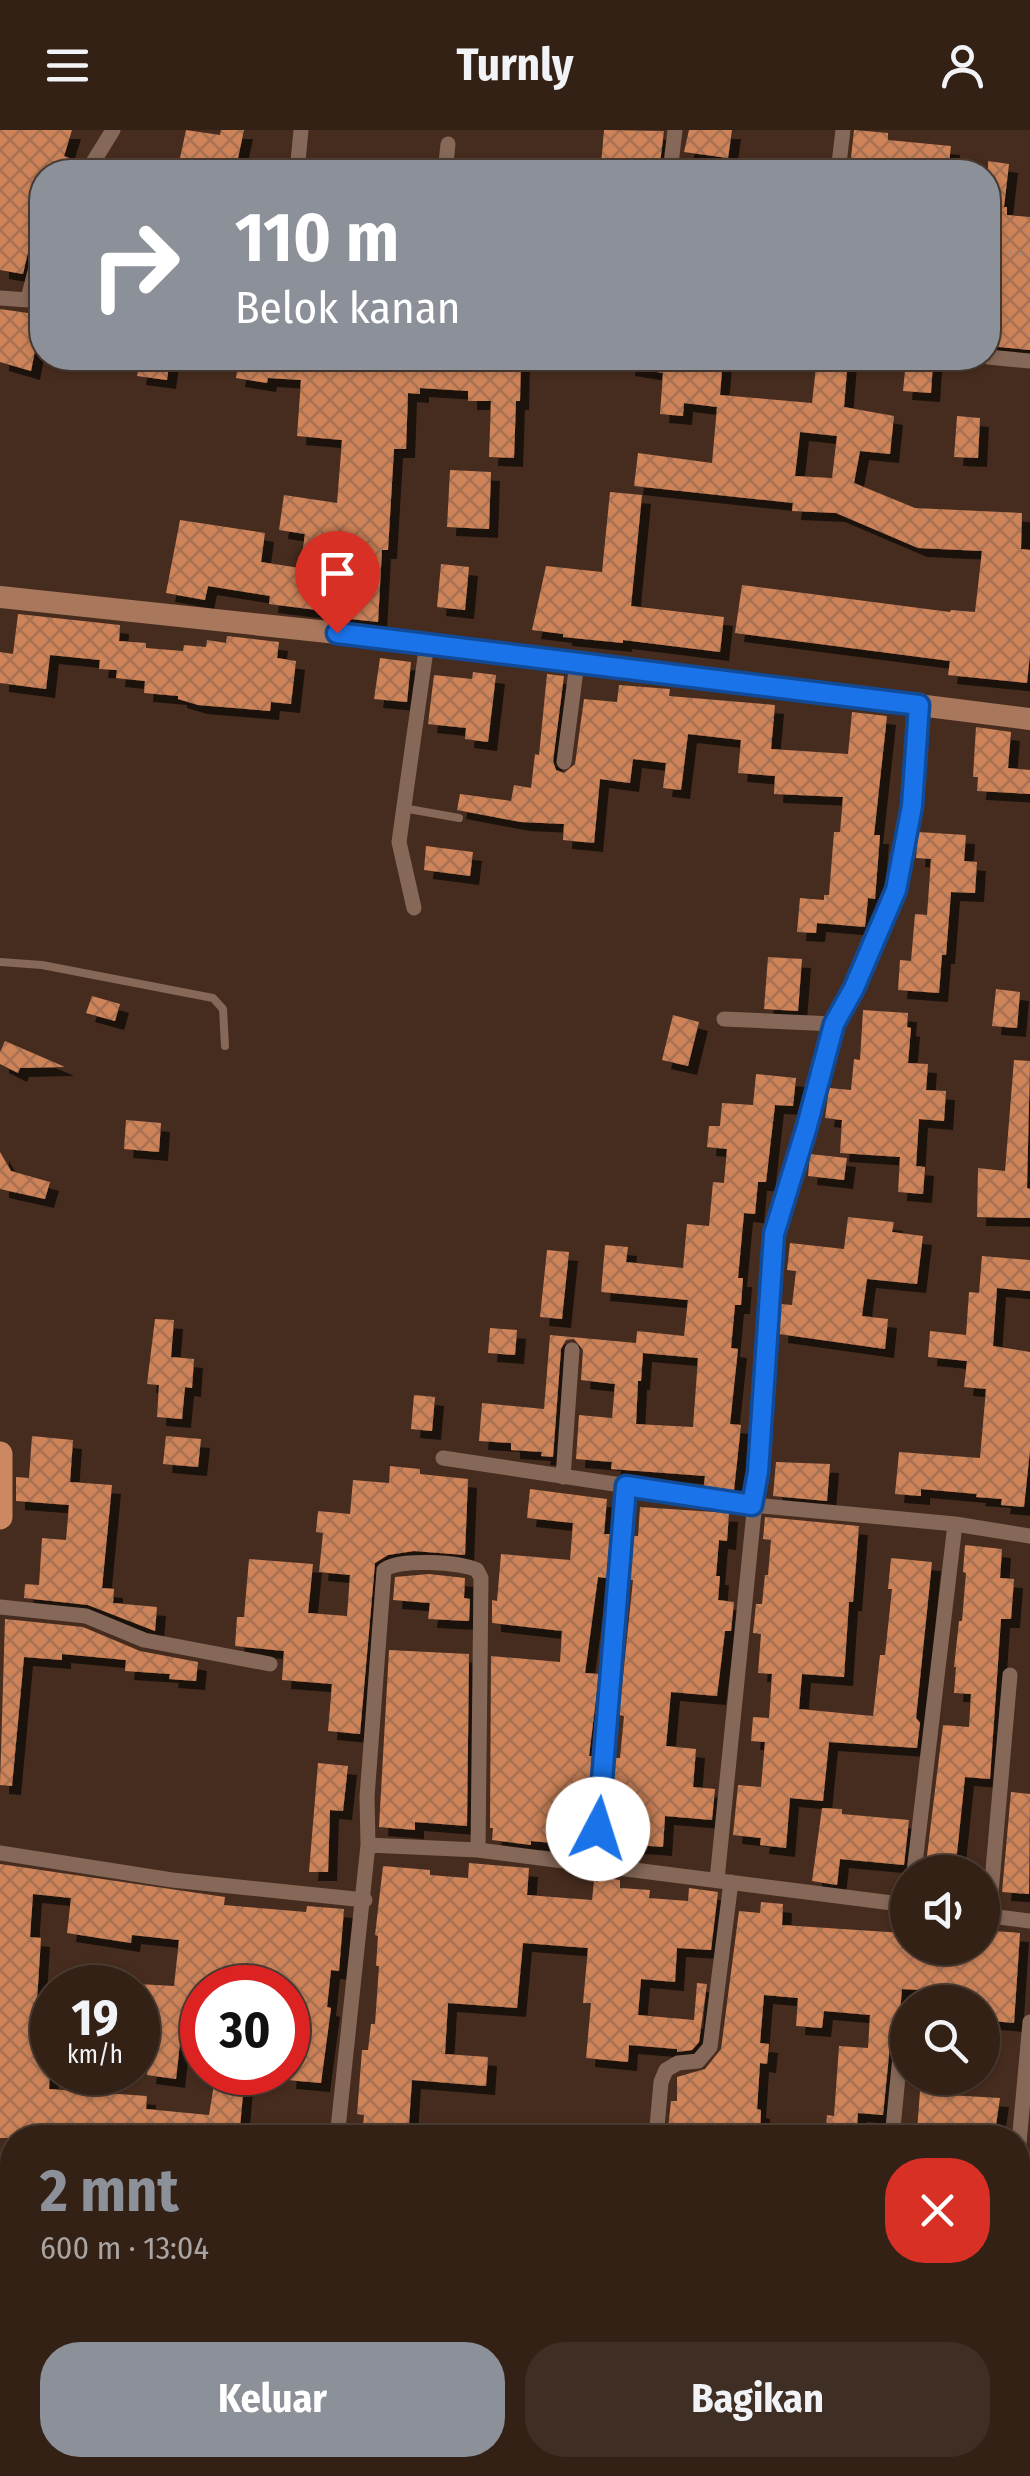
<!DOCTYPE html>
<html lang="id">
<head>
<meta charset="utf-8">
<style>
	body { margin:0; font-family:"Fira Sans Condensed",sans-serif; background:#3f2e23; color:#f1f3f6; height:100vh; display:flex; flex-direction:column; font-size:38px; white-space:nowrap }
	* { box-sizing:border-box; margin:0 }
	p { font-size:32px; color:#a9a3a1 }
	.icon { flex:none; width:55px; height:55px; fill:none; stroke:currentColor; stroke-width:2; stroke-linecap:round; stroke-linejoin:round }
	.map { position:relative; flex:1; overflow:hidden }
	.panel { position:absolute; left:0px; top:1995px; width:1030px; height:352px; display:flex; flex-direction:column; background:#342116; border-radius:40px 40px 0 0; box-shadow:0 2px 8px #0004,0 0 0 2px #4e3e35 }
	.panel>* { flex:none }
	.banner { position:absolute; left:30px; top:30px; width:970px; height:210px; border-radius:40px; box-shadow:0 2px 8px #0004,0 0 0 2px #4e3e35; background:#8c9099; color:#fff; overflow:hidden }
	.tools { position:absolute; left:890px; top:1725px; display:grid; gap:20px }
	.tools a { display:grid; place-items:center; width:110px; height:110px; border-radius:50%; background:#342116; box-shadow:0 2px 8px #0004,0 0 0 2px #4e3e35; font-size:50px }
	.speed { position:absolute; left:30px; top:1835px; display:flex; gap:20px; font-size:50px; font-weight:700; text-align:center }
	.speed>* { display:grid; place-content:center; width:130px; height:130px; border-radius:50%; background:#342116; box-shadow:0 2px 8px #0004,0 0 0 2px #4e3e35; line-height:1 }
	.speed small { font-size:25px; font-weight:400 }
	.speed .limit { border:15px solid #d22; background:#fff; color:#111 }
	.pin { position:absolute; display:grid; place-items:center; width:85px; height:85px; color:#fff; margin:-102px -42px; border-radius:50% 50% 50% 0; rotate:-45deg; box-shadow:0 0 10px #0007 }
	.pin .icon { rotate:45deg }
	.me { position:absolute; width:110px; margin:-55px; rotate:5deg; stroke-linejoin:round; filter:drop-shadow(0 0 8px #0008) }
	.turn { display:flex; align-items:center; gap:35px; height:210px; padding:0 40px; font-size:45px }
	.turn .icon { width:130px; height:130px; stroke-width:2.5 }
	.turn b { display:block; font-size:70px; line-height:85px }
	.round { display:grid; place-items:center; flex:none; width:105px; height:105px; border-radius:40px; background:#3f2e23 }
	.summary { display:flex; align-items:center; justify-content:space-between; height:170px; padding:0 40px }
	h1 { font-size:60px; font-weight:700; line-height:75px; color:#8c9099 }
	.primary-button { display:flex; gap:20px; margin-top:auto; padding:20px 40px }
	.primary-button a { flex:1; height:115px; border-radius:40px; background:#8c9099; color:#fff; font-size:40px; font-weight:700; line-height:115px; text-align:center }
	.primary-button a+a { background:#3f2e23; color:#f1f3f6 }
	header { display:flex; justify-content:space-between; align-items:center; height:130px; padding:0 40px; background:#342116; font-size:45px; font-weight:700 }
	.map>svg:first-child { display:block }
	.building { fill:url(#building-cross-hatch); fill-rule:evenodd; filter:url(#shadow) }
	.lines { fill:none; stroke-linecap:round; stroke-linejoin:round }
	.path { stroke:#a28c81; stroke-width:4; stroke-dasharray:2.5 8; stroke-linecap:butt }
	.lane { stroke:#856858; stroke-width:8 }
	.street { stroke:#856858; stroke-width:15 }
	.secondary { stroke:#a9785c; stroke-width:22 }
	.primary { stroke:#cc8860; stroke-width:25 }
	.route-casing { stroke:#114b97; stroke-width:25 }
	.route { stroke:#1a73e8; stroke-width:18 }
</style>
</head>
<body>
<header><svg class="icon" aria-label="menu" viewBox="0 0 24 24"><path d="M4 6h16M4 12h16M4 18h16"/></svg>Turnly<svg class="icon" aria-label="person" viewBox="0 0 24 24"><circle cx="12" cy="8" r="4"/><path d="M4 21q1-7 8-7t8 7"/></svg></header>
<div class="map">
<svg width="1030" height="2346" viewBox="0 0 1030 2346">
	<defs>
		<pattern id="building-cross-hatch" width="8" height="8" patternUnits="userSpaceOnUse" patternTransform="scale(2.5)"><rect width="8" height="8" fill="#ce8359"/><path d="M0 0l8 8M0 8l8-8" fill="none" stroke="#a77153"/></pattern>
		<filter id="shadow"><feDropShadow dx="9" dy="9" stdDeviation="0" flood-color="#0009"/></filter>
	</defs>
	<rect width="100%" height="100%" fill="#462c1e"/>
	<!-- building -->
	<path class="building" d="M0 0H72L64 26 80 32 76 42H42V102L31 109 23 144 0 140Z
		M186 0 220 5 221 0H244L235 42H197L199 31 180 28Z
		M604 0 664 1 659 41 601 35Z
		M689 0H732L728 28 684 22Z
		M854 0 888 3V10L951 16 948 42H896L850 37Z
		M988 31 1009 34 1004 77H1007V85L1030 87V220L988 216Z
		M0 179 42 185 31 241 0 232Z
		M140 228H170L167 250 137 246Z
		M239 228H521L520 271H516L514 328 489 327 491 271H468V261L420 258V264L408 263 406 319H394L388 420H382L378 492 341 488V483L269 474 270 466 208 456 205 470 166 463 180 390 265 403 261 432 300 438 305 404 279 400 284 365 337 373 342 310 297 306 301 250 268 248 267 253 236 248Z
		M627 228H723L720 265 812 273 817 228H848L844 277 894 286 890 324 860 321 854 353 915 378 1022 383 1021 419 1030 420V524L1027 553 948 545 950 531 735 503 742 455 950 482 951 480 975 482 982 421 918 418 836 383 792 381 793 373 634 356 638 323 712 333 717 277 684 273 683 286 660 284 663 243 626 237ZM800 302 837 306 832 348 795 346Z
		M906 231 933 233 931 263 903 261Z
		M957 286 980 288 978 328 954 327Z
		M450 340 491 342 489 399 447 397Z
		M610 362 642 365 631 476 724 487 720 522 623 510V513L563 507V504L532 500 546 436 602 442Z
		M441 434 469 437 465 480 437 477Z
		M18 484 120 495 119 511 146 513V518L183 521 184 515 206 517 207 510 226 513 227 506 279 512 277 528 296 531 291 574 271 572 270 581 198 575 178 569V566L144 563 145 551 116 548 117 540 99 539 100 530 50 525 46 559 0 553V522L13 524Z
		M380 528 411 532 407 572 374 569Z
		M473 542 496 545 488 612 465 609 466 598 428 594 434 545 472 549Z
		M547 544 564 546 553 631 556 640 564 643 575 634 584 569 617 572 619 555 670 559 669 566 775 575 771 619 848 624 852 582 887 586 874 705H880L875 769 868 768 865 797 817 793 816 803 797 802 800 768 824 770V765H829L834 702H840L843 667 774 664 775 646 738 643 741 610 688 604 681 660 663 658 666 633 633 629 630 653 600 649 594 713 563 710 564 694 521 692 457 680 460 664 511 671 514 655 531 658 535 624 539 625Z
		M976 597 1011 602 1008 638 1030 640V664L977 661 978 647H973Z
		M918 702 966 705 964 731 977 732 975 763 951 762 946 825H942L939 863 898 860 900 830 911 831 915 784 927 785 931 729 916 728Z
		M426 716 473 722 470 746 424 740Z
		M768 827 802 829 798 881 764 879Z
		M996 859 1020 862 1017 898 992 896Z
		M92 866 120 874 115 891 86 883Z
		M863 880 908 883 907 897 911 898 908 933 928 934 926 960 946 961 944 991 919 989 916 1036 925 1037 923 1064 898 1062 900 1027 840 1023 842 990 825 988 829 958 851 960 854 929 860 930Z
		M673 885 699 892 688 936 662 930Z
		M5 911 65 937 20 938 18 943 0 934V922Z
		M1014 930 1030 931 1027 1058 1030 1059V1088L977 1087 978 1038 1005 1041Z
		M756 944 796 948 793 976 775 975 766 1052H758L755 1084 744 1083 738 1148H743L741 1175H735L731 1218 738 1219 730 1294 741 1295 734 1360 704 1356 705 1346 611 1339 612 1332 576 1329 579 1285 612 1288 615 1254 581 1250 583 1220 574 1209 566 1210 561 1219 553 1327 541 1326 542 1322 511 1320V1313L479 1311 482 1273 544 1279 550 1205 636 1213 637 1201 684 1206 688 1170 601 1162 605 1115 628 1117 626 1132 683 1138 687 1094 709 1096 713 1052 724 1053 727 1019 707 1017 709 996H720L722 973 753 975ZM643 1223 698 1228 693 1297 636 1294 638 1251H641Z
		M126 990 161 993 159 1022 124 1019Z
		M0 1022 11 1041 50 1052 45 1069 0 1059Z
		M810 1024 847 1028 844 1050 808 1046Z
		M848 1087 894 1092 892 1102 923 1106 917 1154 867 1149 862 1186 888 1189 885 1219 779 1204 781 1174 792 1175 796 1141 787 1140 790 1113 844 1119Z
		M547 1120 569 1122 562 1189 540 1187Z
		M982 1126 1030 1130V1161L997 1158 993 1216 1030 1222V1320L1024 1377 1001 1375 1002 1369 976 1367 977 1364 921 1359V1366L895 1364 899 1322 980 1328 986 1259 964 1257 967 1231 928 1227 930 1201 966 1205 969 1162 979 1163Z
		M155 1189 174 1190 171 1227 194 1229 192 1258 185 1257 182 1289 157 1287 159 1255 147 1254Z
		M490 1198 517 1200 515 1225 488 1223Z
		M414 1265 435 1267 432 1301 411 1299Z
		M32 1306 73 1310 70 1352 112 1355 102 1458 114 1459 113 1473 157 1477 155 1501 88 1475 24 1468 25 1454 39 1455 42 1408 66 1410 69 1375 16 1371V1347L29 1348Z
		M166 1306 201 1309 198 1337 163 1334Z
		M776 1332 830 1334 827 1371 773 1366Z
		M390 1336 420 1339V1344L468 1349 465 1425 414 1421 388 1425 375 1433 360 1604 328 1601 332 1554 282 1550 284 1521 235 1516 237 1487H244L249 1429 313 1434 308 1483 347 1486 350 1445 319 1442 323 1403 316 1402 318 1381 350 1384 353 1350 389 1353Z
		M530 1359 607 1369 604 1404H611L607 1448 598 1447 585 1543 599 1544 589 1626H593L585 1716 531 1711V1715L492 1710 493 1698H490L491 1526 560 1532 562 1501 492 1493V1470L497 1471 501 1424 570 1430 573 1393 527 1388Z
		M640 1377 729 1383 727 1411 719 1410 716 1446H720L718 1470 734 1472 731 1501H725L717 1566 671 1562 666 1616 696 1619 693 1657 715 1659 712 1690 665 1686 663 1717 624 1714 622 1727 607 1725 615 1628H620L624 1586 619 1585 633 1450H630L633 1406H638Z
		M765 1387 859 1396 853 1472H849L844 1547 802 1544 799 1579 873 1586 880 1525H885L892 1459H888L891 1428 932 1432 916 1588 920 1593 917 1618 829 1612 823 1671 790 1668 786 1718 760 1715 761 1708 733 1705 738 1655 761 1657 765 1612 751 1611 753 1587 769 1588 772 1544 758 1543 761 1504 753 1503 756 1474H762L765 1445H768L771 1410 763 1409Z
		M965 1415 1002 1419 1000 1448 1014 1449 1011 1489H1001L990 1649 965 1647 955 1742H925L943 1595 969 1597 971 1564 954 1563 956 1537H954L959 1491H962L966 1443 963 1442Z
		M429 1444 465 1448 464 1468 470 1469 469 1491 428 1489 430 1473 393 1470 395 1447Z
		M5 1489 83 1497 140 1521 198 1532 196 1551 169 1549 170 1544 125 1541 126 1530 62 1524V1530L24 1527 12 1656 0 1655Z
		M389 1520 469 1524 467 1696 415 1692V1700L379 1697Z
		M318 1633 348 1636 343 1681 330 1680 328 1742H309Z
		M1011 1662 1030 1664 1029 1764 1002 1762Z
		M822 1678 842 1679V1684L909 1690 904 1735 840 1729 837 1755 812 1751Z
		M469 1733 529 1738 527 1765 592 1770 594 1751 598 1752 600 1747 620 1750V1758L650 1760 649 1768 688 1771 689 1758 718 1762 711 1820 677 1818 675 1852 641 1849 638 1885 694 1890 697 1853 707 1854 699 1912 692 1920 677 1922V1919L629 1915 628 1932 586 1928 591 1873H583L588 1818 523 1813 517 1878 448 1873 445 1924 488 1927 486 1956 412 1950 408 2008H362L364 1985 357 1984 360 1946 362 1920H368L371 1894H375L379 1836H376L378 1806 375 1805 383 1736 430 1740V1745L468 1748Z
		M0 1734 225 1767 224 1775 306 1782 307 1776 344 1779 339 1841 331 1840 327 1877 331 1878 321 1953 287 1950 291 1906H288V1858H202V1897L182 1895 176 1949 147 1945 153 1892 138 1890V1854L174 1856 179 1810 132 1805 131 1813 67 1803 71 1768 33 1764 30 1807 41 1808 35 1901 52 1903 49 1959 147 1966 146 1979 209 1985 216 1942H245L239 2008H74L23 2003 22 2008H0Z
		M761 1772 783 1774 782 1795 903 1803 902 1818H982V1800L1020 1803 1014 1893 982 1890V1872H975L976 1863 902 1859 898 1905 890 1915 883 1985 858 1983 856 2008H825L827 1985 834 1986 839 1916 868 1918 870 1885 824 1881 822 1898 796 1896 798 1868 764 1865 760 1913 769 1914 767 1934 760 1933 757 1979 761 1980 760 2004 724 2002 723 2008H667L671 1971H677V1947L705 1939 721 1919 739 1781 760 1783Z
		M921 1948H942V1954L949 1955 948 1965 1000 1968 994 2008H958V2004L917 2001Z"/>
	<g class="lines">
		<!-- path -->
		<path class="path" d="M988 120 1030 125"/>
		<!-- lane -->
		<path class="lane" d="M403 678 459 688
			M0 832 42 835 213 868 223 879 225 916"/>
		<!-- street -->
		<path class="street" d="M87 42 113 0
			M297 42 301 0
			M445 42 448 14
			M670 42 675 0
			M838 42 843 0
			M0 168 42 171
			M28 169 42 113
			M988 227 1030 231
			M564 632 577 533
			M414 778 399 712 427 513
			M724 889 834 894
			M443 1328 753 1375 955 1394 1030 1406
			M563 1347 572 1220
			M0 1477 86 1486 144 1510 270 1534
			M368 1715 367 1667 384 1440C398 1428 460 1432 477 1440L481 1448 478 1720
			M0 1723 172 1750 365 1770
			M595 1737 626 1356
			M914 1742 955 1394
			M717 1750 758 1342 774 1104 807 996 834 894 854 858 896 761 912 676 919 575
			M982 1785 1030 1791
			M989 1786 1010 1545
			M337 2008 368 1715 478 1720 908 1775
			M656 2008 661 1952 666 1940 678 1933 698 1931 710 1917 731 1752
			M892 2008 901 1916
			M1018 2024 1030 1892
			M0 2037H12
			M1018 2137 1030 2139
			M296 2346 298 2335
			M474 2346 475 2335
			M582 2346 583 2335
			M667 2346 668 2335
			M989 2346 990 2335"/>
		<!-- secondary -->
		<path class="secondary" d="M0 467 375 507 1030 589"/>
		<!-- primary -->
		<path class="primary" d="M0 1324V1387"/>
	</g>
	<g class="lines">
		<defs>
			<path id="route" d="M337 503 919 575 912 676 896 760 854 858 834 894 807 996 774 1104 758 1342 752 1375 626 1356 598 1699"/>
		</defs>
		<!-- route casing -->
		<use href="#route" class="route-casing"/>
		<!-- route -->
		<use href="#route" class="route"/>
	</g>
</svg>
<div class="tools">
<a><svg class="icon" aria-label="sound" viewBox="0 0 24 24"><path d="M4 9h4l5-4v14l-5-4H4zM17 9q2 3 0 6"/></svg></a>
<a><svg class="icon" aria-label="search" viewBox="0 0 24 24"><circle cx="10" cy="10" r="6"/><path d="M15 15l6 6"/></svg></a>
</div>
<div class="speed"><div>19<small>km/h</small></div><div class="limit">30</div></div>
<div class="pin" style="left:337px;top:503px;background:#d93025"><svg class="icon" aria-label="arrive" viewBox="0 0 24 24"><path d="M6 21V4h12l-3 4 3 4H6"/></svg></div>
<svg class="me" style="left:598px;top:1699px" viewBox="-20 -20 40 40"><circle r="19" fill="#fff"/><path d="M0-13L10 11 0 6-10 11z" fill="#1a73e8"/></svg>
<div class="banner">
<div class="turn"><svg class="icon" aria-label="right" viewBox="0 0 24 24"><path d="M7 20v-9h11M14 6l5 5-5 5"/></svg><div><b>110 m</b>Belok kanan</div></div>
</div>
<section class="panel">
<div class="summary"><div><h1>2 mnt</h1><p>600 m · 13:04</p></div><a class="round" style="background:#d93025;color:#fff"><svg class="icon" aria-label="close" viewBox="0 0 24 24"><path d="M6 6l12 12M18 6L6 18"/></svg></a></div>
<div class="primary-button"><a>Keluar</a><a>Bagikan</a></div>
</section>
</div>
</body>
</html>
